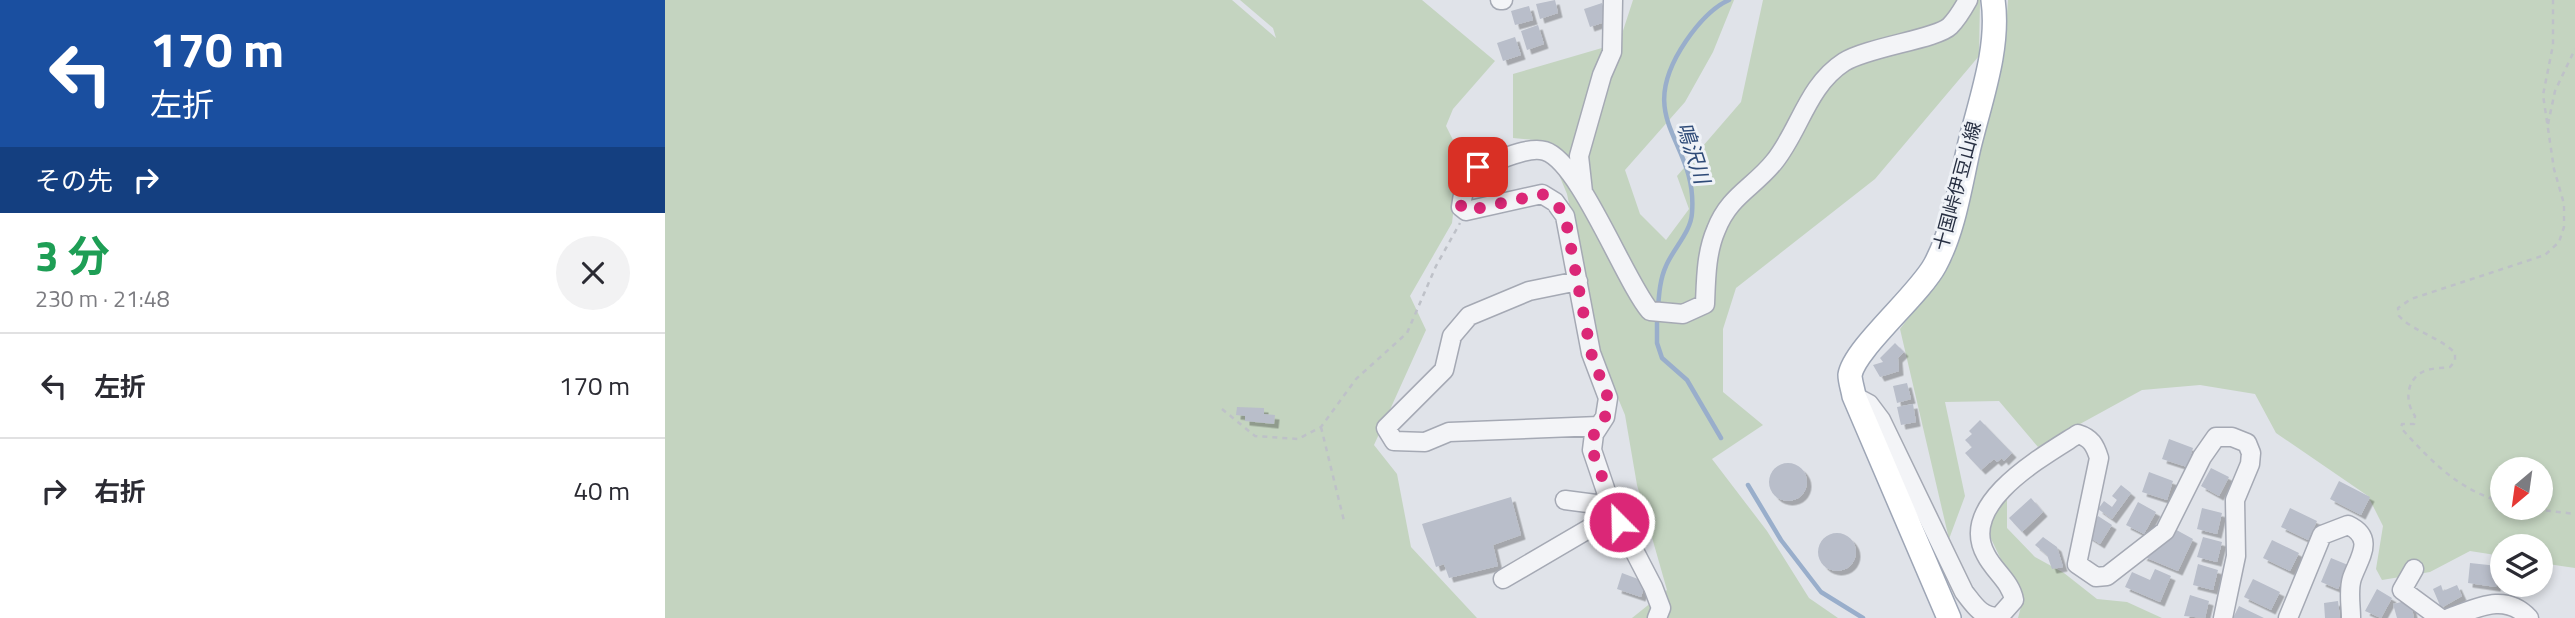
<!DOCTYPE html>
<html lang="ja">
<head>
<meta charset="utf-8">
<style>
	body { margin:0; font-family:"Titillium Web","Noto Sans JP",sans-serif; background:#f2f2f3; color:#2b2b33; height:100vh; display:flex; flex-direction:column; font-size:26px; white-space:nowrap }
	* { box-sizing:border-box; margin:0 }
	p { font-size:23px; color:#7c7c81 }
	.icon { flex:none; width:38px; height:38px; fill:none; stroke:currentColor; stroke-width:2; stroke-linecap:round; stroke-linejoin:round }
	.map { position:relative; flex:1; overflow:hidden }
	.drawer { display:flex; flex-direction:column; background:#fff; width:665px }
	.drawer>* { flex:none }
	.top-card { background:#1a4fa0; color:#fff; overflow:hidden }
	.needle { width:46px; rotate:209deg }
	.tools { position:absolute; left:1825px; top:457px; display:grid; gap:14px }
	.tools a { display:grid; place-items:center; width:63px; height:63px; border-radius:50%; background:#fff; box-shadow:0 4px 10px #0003; font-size:35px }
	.pin { position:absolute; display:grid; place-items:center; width:60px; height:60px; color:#fff; margin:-30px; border-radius:14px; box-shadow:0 4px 10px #0006 }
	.me { position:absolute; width:77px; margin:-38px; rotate:337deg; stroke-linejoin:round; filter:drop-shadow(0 0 5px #0008) }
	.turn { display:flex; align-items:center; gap:24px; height:147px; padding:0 35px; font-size:32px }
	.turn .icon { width:91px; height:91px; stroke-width:2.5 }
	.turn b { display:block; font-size:49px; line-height:60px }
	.then { display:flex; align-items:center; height:66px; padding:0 35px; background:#0003; gap:14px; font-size:26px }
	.round { display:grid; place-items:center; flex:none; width:74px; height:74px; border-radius:37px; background:#f2f2f3 }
	.overview { display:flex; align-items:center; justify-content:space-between; height:119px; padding:0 35px }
	h1 { font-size:42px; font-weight:700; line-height:52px; color:#1e9e55 }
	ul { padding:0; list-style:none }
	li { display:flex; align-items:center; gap:21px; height:105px; padding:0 35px; border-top:2px solid #e1e1e2 }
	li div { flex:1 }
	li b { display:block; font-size:26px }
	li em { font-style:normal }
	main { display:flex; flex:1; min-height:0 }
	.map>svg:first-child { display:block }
	.green { fill:#c4d4c0; fill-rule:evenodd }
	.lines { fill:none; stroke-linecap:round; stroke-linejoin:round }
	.stream { stroke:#99aecb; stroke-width:4.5 }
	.building { fill:#b9beca; filter:url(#shadow) }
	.minor-casing { stroke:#a5a9b4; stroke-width:21 }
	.major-casing { stroke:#9ea6b6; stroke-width:26 }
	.path { stroke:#bec1c8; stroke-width:2.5; stroke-dasharray:5 5; stroke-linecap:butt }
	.minor { stroke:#f3f4f7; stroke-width:18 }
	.major { stroke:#fff; stroke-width:23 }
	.route { stroke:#db2777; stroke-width:12; stroke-dasharray:0 21.6 }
	.labels { text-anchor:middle; stroke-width:6; stroke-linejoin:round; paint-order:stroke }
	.street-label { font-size:19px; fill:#272f42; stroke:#eff2f7 }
	.water-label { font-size:21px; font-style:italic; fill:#2f4b78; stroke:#eff2f7 }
</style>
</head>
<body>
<main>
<section class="drawer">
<div class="top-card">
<div class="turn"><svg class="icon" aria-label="left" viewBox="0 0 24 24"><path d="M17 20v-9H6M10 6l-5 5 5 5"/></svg><div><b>170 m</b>左折</div></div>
<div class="then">その先<svg class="icon" aria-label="right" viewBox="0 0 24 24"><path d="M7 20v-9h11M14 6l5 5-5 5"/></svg></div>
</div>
<div class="overview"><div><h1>3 分</h1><p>230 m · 21:48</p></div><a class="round"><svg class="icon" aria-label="close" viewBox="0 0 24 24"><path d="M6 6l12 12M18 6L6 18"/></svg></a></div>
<ul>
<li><svg class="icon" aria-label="left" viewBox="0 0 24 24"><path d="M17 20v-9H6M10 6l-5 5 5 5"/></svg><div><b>左折</b></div><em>170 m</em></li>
<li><svg class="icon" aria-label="right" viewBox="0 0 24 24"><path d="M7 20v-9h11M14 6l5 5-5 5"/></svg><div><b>右折</b></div><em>40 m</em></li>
</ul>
</section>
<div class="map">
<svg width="1910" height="618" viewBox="0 0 1910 618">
	<defs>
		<filter id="shadow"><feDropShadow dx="4.5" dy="4.5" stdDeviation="0" flood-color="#0004"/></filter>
	</defs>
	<rect width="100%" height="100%" fill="#e0e3e9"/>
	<!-- green -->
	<path class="green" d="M0 0H567L611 38 608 28 575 0H757L830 61 788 109 781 126 795 154 787 223 745 296 761 330 709 445 732 474 746 547 812 618H0Z
		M968 0H1069L1048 52 1020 102 960 170 975 214 1001 240 1024 209 1012 176 1076 102 1098 0H1315L1314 56 1210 179 1071 288 1058 329V392L1098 425 1047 459 1102 531 1144 598 1173 618H967L1002 590 972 485 960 415 938 362 902 194 880 141 848 138V74L954 43Z
		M1343 0H1910V568L1876 563V546H1838L1837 556 1805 551 1765 572 1717 580 1711 569 1718 526 1703 496 1611 433 1590 394 1535 385 1477 390 1373 447 1334 401 1280 402 1300 496 1284 539 1235 329 1288 258 1339 57ZM1838 469H1876V508H1838Z
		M1342 499V528L1370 557 1399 573 1432 599 1462 602 1497 618H1353L1357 603 1316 518Z"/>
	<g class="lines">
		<!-- stream -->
		<path class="stream" d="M993 308C994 294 995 279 1001 266 1008 249 1026 232 1027 213 1033 139 966 122 1021 41 1032 25 1046 8 1064 0
			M992 317V343L997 358 1022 380 1056 438
			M1083 485 1116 540 1156 592 1198 618"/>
	</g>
	<!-- building -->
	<path class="building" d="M890 0 893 13 875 19 871 4Z
		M937 3 943 21 925 27 919 9Z
		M864 6 868 20 850 25 846 11Z
		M873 25 879 44 862 50 856 31Z
		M850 37 856 55 838 61 832 43Z
		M1230 343 1239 352 1233 358 1234 371 1215 377 1208 365 1218 362 1215 358Z
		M1242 383 1246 399 1232 403 1228 386Z
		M1248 404 1251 422 1236 425 1232 407Z
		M572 407 599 408V414L610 415 609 424 580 421V416L571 415Z
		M1315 420 1347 453 1339 461 1337 458 1332 462 1329 459 1316 470 1300 453 1307 447 1300 440 1307 434 1304 431Z
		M1504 439 1528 448 1522 467 1497 459Z
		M1104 482a19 19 0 1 1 38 0a19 19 0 1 1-38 0Z
		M1546 468 1564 477 1554 496 1536 486Z
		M1484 472 1508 481 1502 500 1477 492Z
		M1674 481 1705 497 1696 515 1665 499Z
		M1456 485 1466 493 1447 519 1433 509 1439 501 1447 507 1452 500 1447 496Z
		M846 497 856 535 828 545 833 566 784 578 779 564 771 567 757 524Z
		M1366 498 1378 512 1357 532 1344 518Z
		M1473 502 1491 512 1479 534 1461 525Z
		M1537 508 1557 513 1552 534 1532 529Z
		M1625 508 1652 521 1643 540 1616 527Z
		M1433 516 1447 525 1435 544 1421 535Z
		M1506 527 1528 539 1513 571 1477 556Z
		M1153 552a19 19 0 1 1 38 0a19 19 0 1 1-38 0Z
		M1378 537 1392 547 1398 567 1387 569 1382 555 1370 545Z
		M1538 537 1557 542 1552 562 1532 557Z
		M1607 540 1634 553 1625 571 1598 558Z
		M1666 558 1683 565 1673 589 1656 582Z
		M1805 563 1833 566 1831 587 1803 583Z
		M1533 564 1553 570 1548 590 1528 585Z
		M1490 569 1506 576 1495 602 1460 587 1467 572 1485 580Z
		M957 573 981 582 976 597 952 589Z
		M1588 579 1615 592 1606 610 1579 597Z
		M1776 585 1778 591 1792 585 1797 596 1776 608 1768 589Z
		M1712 589 1727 598 1716 618 1700 611Z
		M1525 595 1544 601 1540 618 1519 616Z
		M1745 600 1749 618H1732L1728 604Z
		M1673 601 1675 618H1660L1659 603Z
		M1574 606 1599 618H1568Z"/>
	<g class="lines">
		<defs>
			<path id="minor" d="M835 0H838
				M918 192 914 156 937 75 947 52 948 0
				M913 281 864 291 804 316 787 336 779 370 721 428 729 441 760 442 784 432 934 426
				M1189 396 1204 404 1216 420 1299 592C1310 606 1316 617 1334 617L1349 600C1346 582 1329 571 1321 555 1292 504 1377 457 1413 434 1426 438 1430 445 1434 458L1412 564 1431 577 1442 576 1500 531 1537 457 1551 437H1567L1582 443 1586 453 1585 464 1570 500 1571 556 1558 618
				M900 500 946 506
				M1749 569 1737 590 1775 618
				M838 579 932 524 951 540 962 538
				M992 618 996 608 988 587 946 506 927 450 929 434 940 417 943 398 926 353 900 216 890 202 877 194 801 211 796 207C798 189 804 170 822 164 838 159 864 146 880 151 915 162 959 280 985 311L1018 314 1040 304C1041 280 1041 253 1051 230 1064 196 1088 188 1109 162 1135 130 1142 86 1179 62 1203 47 1272 39 1285 26 1292 19 1298 9 1303 0
				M1623 618 1657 535 1683 525C1711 538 1694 558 1687 578 1683 590 1686 605 1686 618
				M1784 618C1812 608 1840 592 1864 618"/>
			<path id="major" d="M1284 618 1189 396C1188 390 1185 381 1185 375 1189 349 1254 295 1270 265 1289 230 1295 186 1304 147 1315 101 1335 48 1328 0"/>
		</defs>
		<!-- minor casing -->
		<use href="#minor" class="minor-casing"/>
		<!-- major casing -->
		<use href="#major" class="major-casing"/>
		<!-- path -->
		<path class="path" d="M1883 124 1890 91 1910 49
			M557 409 590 436 633 439 656 427 691 379 742 333 771 266 795 223
			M656 427 679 521
			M1838 502C1794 491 1765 460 1736 428L1737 424H1749L1750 416C1739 401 1741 377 1762 370 1769 368 1778 368 1785 367L1790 361V353C1773 336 1749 332 1734 316L1733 308 1746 299 1880 255 1894 242 1899 227V204L1889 169 1878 95 1888 45V0
			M1861 508 1910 514"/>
		<!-- minor -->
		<use href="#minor" class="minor"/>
		<!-- major -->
		<use href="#major" class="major"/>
	</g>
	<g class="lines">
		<!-- route -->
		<path class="route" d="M813 167 797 194 796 207 802 211 877 194 890 202 900 216 926 353 943 398 940 417 929 434 927 450 954 522"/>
	</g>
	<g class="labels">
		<!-- street labels -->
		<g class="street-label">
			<text transform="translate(1292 186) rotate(-75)" y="7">十国峠伊豆山線</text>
		</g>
		<!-- water labels -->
		<g class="water-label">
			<text transform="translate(1028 153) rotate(72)" y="7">鳴沢川</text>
		</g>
	</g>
</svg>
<div class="tools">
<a><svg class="needle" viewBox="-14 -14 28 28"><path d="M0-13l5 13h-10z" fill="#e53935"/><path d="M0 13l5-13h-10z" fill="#7c7c81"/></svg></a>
<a><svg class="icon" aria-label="layers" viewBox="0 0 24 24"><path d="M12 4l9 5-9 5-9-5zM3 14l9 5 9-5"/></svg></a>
</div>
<div class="pin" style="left:813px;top:167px;background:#d93025"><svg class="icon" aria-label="arrive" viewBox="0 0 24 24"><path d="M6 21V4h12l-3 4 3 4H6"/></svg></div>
<svg class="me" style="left:954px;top:522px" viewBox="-20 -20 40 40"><circle r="17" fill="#db2777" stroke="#fff" stroke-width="3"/><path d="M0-11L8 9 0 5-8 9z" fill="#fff"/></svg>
</div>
</main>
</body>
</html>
